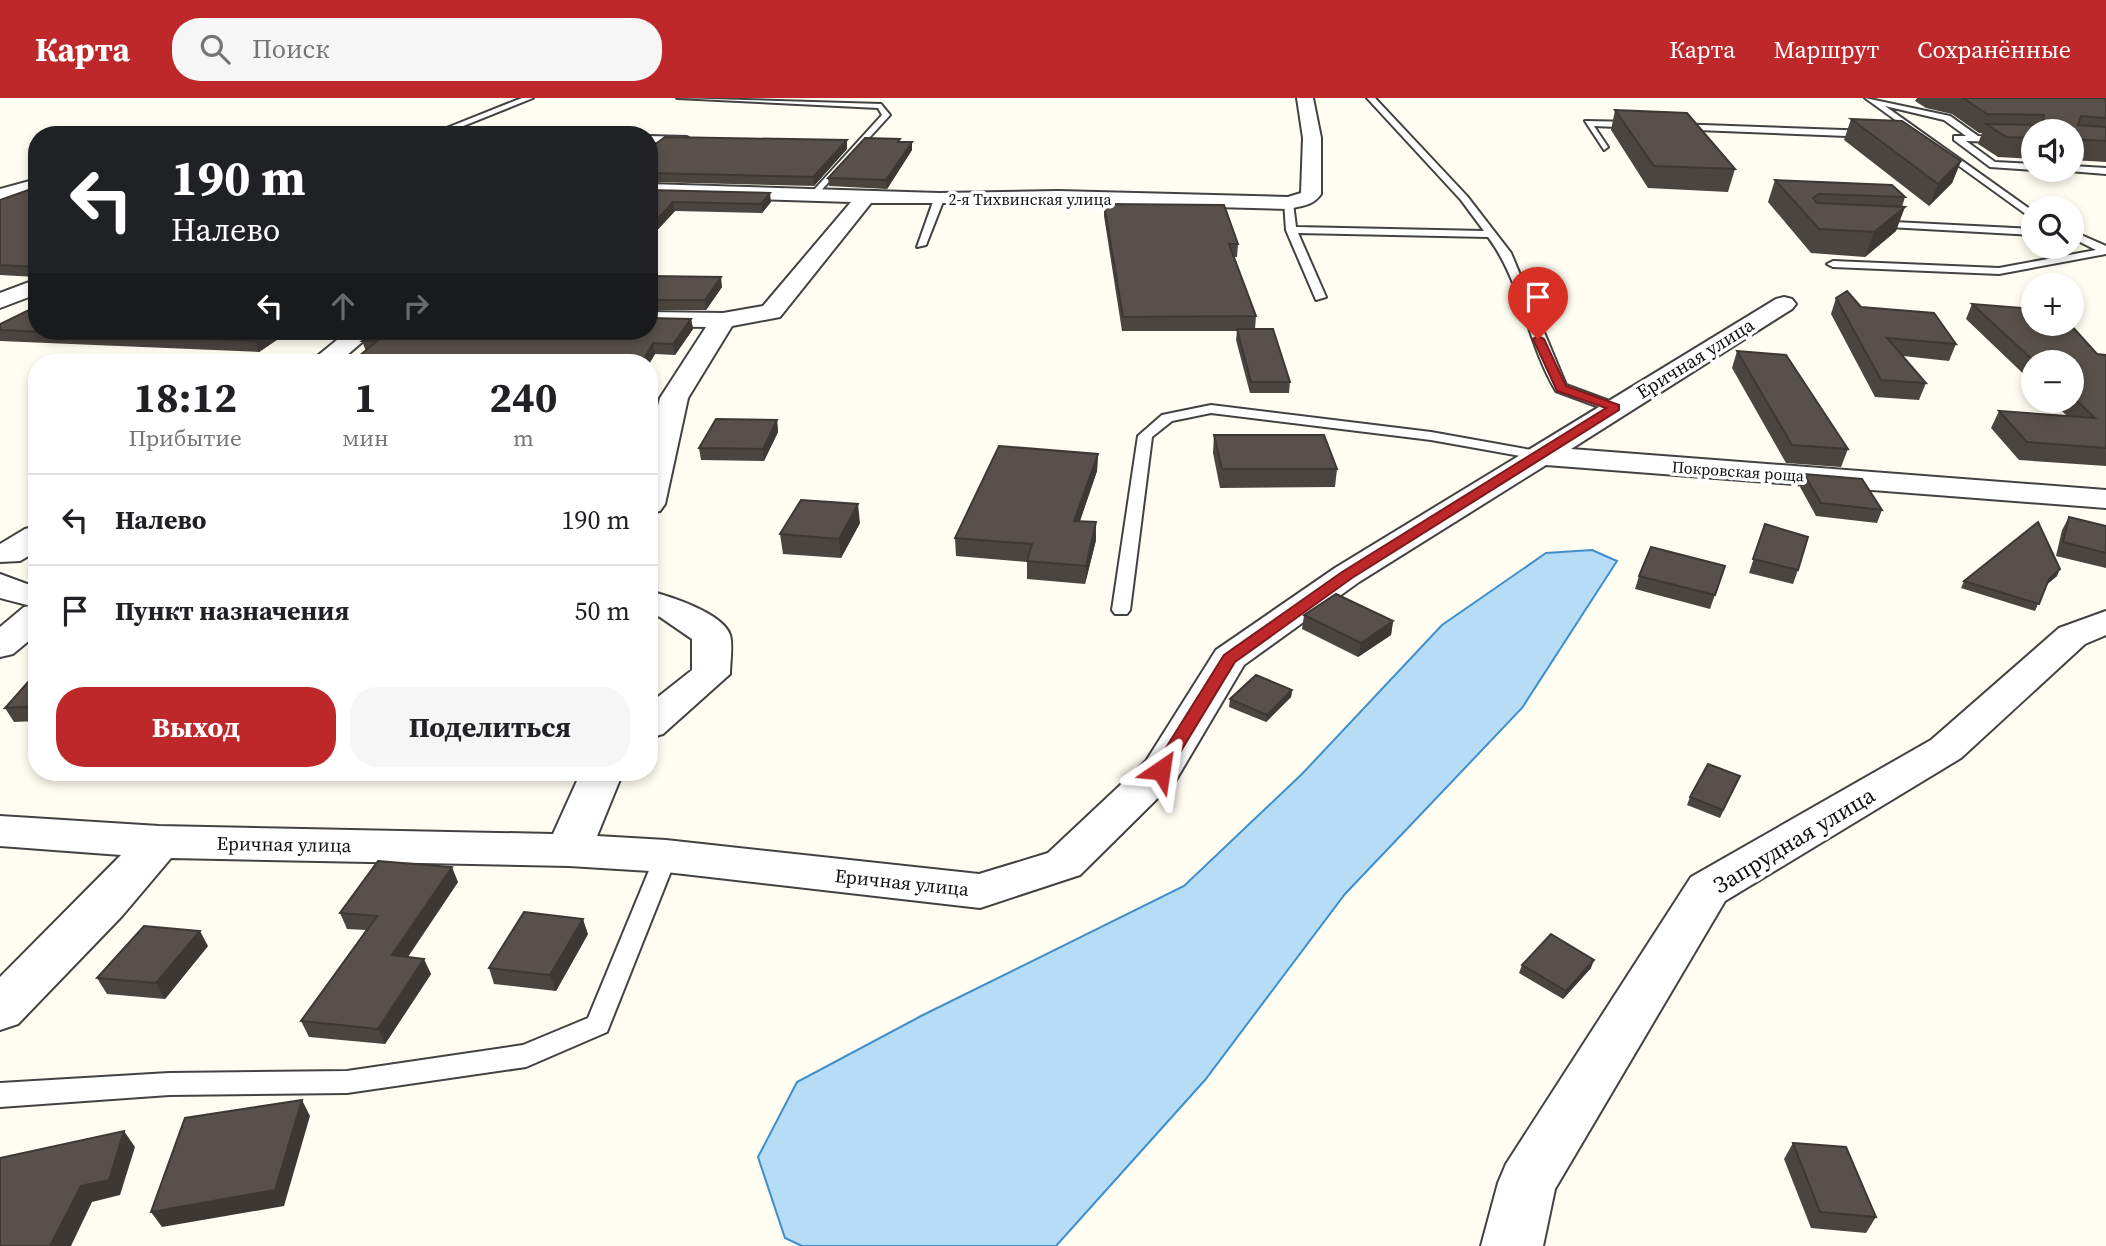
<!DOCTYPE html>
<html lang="ru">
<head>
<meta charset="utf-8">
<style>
	body { margin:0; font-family:"Source Serif 4",serif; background:#f6f6f6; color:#202124; height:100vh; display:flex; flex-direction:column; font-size:26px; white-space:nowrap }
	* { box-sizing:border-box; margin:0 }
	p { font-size:23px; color:#757577 }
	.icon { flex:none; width:38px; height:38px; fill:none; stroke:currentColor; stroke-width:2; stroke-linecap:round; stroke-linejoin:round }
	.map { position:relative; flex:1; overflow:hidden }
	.details { position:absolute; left:28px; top:256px; width:630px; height:427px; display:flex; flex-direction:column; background:#fff; border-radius:28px; box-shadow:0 4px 10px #0003 }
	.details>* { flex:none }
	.guide { position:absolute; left:28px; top:28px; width:630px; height:214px; border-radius:28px; box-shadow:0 4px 10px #0003; background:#202124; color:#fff; overflow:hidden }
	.fabs { position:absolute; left:2021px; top:21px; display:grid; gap:14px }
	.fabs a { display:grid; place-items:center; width:63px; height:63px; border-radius:50%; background:#fff; box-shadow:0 4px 10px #0003; font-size:35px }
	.pin { position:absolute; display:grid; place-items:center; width:60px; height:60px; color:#fff; margin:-72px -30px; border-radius:50% 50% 50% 0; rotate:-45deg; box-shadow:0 0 7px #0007 }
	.pin .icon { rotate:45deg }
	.me { position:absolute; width:77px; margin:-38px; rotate:32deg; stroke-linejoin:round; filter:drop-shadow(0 0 5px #0008) }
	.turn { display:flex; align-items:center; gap:24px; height:147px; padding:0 28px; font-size:32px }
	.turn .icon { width:91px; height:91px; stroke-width:2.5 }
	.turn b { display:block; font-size:49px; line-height:60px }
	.lanes { display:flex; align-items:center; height:66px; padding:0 28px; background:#0003; justify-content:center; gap:35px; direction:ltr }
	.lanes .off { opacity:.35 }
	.eta { display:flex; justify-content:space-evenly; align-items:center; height:119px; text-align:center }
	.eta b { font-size:42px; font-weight:700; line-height:49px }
	.primary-button { display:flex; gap:14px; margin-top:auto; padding:14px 28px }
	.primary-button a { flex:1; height:80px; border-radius:28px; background:#be282a; color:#fff; font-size:28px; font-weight:700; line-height:80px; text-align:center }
	.primary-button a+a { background:#f6f6f6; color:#202124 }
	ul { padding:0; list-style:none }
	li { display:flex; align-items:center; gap:21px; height:91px; padding:0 28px; border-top:2px solid #e0e0e0 }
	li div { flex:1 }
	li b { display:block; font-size:26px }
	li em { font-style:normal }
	header { display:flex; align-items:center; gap:42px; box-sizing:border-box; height:98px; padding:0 35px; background:#be282a; color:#fff }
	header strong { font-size:33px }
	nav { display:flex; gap:38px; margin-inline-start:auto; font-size:24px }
	.search { width:490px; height:63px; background:#f6f6f6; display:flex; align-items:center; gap:18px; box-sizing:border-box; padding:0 24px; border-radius:28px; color:#757577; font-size:26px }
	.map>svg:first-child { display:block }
	.water { fill:#b6dcf6; stroke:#3e8fcc; stroke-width:2 }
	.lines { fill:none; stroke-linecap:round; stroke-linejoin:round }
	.lane-casing { stroke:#424242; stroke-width:4 }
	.street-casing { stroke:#424242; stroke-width:4 }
	.lane { fill:#fff; fill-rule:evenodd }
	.street { fill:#fff; fill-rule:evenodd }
	.wall { fill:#4b4540 }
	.shaded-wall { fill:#3d3834 }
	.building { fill:#57504b; stroke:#3d3834; stroke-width:2 }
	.route { fill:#be282a; stroke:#7c1a1b; stroke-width:2 }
	.labels { text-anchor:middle; stroke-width:7; stroke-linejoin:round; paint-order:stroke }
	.far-street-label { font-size:16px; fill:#0f0f0f; stroke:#fff }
	.street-label { font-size:19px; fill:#0f0f0f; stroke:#fff }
	.near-street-label { font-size:23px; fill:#0f0f0f; stroke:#fff }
</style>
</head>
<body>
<header>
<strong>Карта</strong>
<div class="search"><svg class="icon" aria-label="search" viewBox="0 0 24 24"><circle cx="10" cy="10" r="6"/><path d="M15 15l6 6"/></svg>Поиск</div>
<nav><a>Карта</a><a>Маршрут</a><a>Сохранённые</a></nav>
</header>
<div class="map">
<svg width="2106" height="1148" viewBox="0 0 2106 1148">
	<rect width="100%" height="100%" fill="#fffcf1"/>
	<!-- water -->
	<path class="water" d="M1592 452 1617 463 1522 610 1345 796 1205 982 1056 1148H802L785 1140 758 1059 797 984 921 918 1184 788 1302 676 1442 527 1546 455Z"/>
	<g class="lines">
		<defs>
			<path id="lane" d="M522 0H533L441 37H429Z
				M677 0 881 6 890 17 816 98 813 93 882 17 878 10Z
				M1367 0H1375L1467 98 1511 155 1566 287 1620 307V313H1610L1556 293C1527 245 1522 184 1488 139L1298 135 1326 199 1316 202 1286 132 1284 103 1293 105 1296 129 1484 133 1461 102Z
				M1865 0 1950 18 1978 38 2034 39V45L1966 43 1995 64 2034 66V72L1990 69 1954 42V38H1966L1944 22 1885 8 2034 114V122Z
				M1585 23 1638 24 1642 27 1638 30 1594 28 1608 49 1604 52Z
				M1675 26 1872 33 1876 36 1872 39 1672 31Z
				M649 38 687 39 691 42 687 45 649 44Z
				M2072 68 2106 70V76L2069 73Z
				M939 98 944 101 926 147 917 149 934 101Z
				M1874 123 2034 131V137L1870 128 1869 126Z
				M2072 133 2106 148V156L1999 176 1833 169 1827 166 1833 163 1999 170 2096 152 2072 140Z
				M1211 307 1431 334 1537 353 1544 357 1537 361 1431 342 1211 315 1172 323 1152 339 1130 512 1127 516H1115L1112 512 1138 338 1162 317Z
				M666 750 674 752 677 758 607 934 526 969 347 995 169 997 0 1009V985L169 975 347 973 523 947 588 920 655 758 658 752Z"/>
			<path id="street" d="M1297 0H1313L1321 40V96C1313 108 1301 108 1288 111L1058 105H871L780 219 732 228 688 300 665 406 660 413 649 415V343L660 300 706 229 649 228V214L723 215 763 208 851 104 649 98V86L939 95 1058 93 1288 99 1301 95 1303 40Z
				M37 81V93L0 103V91Z
				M37 181V196L0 210V195Z
				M1784 199 1792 201 1796 206 1792 211 1571 351 2106 392V410L1546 367 1359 484 1244 567 1176 682 1080 777 980 810 666 774 569 768 171 760 122 818 18 926 0 932V879L121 757 0 748V718L159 728 553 736 581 674H623L597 738 666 742 979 776 1048 755 1146 663 1216 552 1335 470 1776 201Z
				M348 233H375L339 264H310Z
				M37 428V453L20 463 0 464V446L25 431Z
				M0 476 27 486H37V536L13 556 0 559V529L24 509 31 508 0 500Z
				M649 493C669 498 723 515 730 537 733 548 730 565 730 576L663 636 649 640V606L692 572V541L660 519 649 515Z
				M2106 513V537L2085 546 1961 660 1725 803 1555 1091 1543 1148H1481L1498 1085 1506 1066 1691 779 1931 642 2059 530Z"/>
		</defs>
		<!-- lane casing -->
		<use href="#lane" class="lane-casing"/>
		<!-- street casing -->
		<use href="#street" class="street-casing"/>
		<!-- lane -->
		<use href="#lane" class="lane"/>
		<!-- street -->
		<use href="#street" class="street"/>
	</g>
	<!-- wall -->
	<path class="wall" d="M1917 0H2104L2106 1V64L2072 62V33H2034V61L1998 59 1978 46 1982 35H1979L1952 16 1926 10 1915 3Z
		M1615 12 1735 71 1728 94 1648 90 1611 32Z
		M1851 21 1961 63 1952 85 1929 108 1844 42Z
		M900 41V44L912 52 887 91 829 88 828 80Z
		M847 42V51L814 88 649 84V51Z
		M1775 82 1905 99 1902 109 1896 133 1865 159 1811 155 1768 104Z
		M37 89V179L0 177V102Z
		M649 92 771 104 762 115 675 113 649 141Z
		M1104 106 1238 146 1237 159H1234L1256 218 1255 231 1290 284 1289 295H1250L1236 242 1237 233H1122L1104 118Z
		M649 178 722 189 706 212H649Z
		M1836 200 1956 246 1949 263 1903 258 1926 285 1919 302 1875 299 1831 216Z
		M1972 206 2097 256 2106 257V368L2019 362 1991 330 1999 313 2067 318 2052 303H2072V264H2034V286L1966 221Z
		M691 221 693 231 675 257 655 256 649 266V264L366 253 362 243Z
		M0 226 290 233 259 254 0 243Z
		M1737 253 1848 351 1841 369 1786 365 1732 270Z
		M777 322 778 334 764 363 701 362 699 350Z
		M1214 337 1337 371 1335 389 1220 390 1213 355Z
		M1098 356 1097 373 1080 423 1096 442 1085 486 1027 481V464L956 458 955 440Z
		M1804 376 1882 412 1877 425 1816 418 1800 389Z
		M2069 419 2106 428V470L2056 458 2062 432Z
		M860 425 841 460 783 456 780 436Z
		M1765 426 1798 472 1793 486 1749 475Z
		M1725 468 1710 511 1635 491 1639 478Z
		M2057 478 2046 487 2035 513 1961 490 1964 483Z
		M1304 517 1393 523 1391 537 1358 559 1302 531Z
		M37 574V623L14 624 5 610Z
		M1292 592 1291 599 1266 624 1229 609 1230 601Z
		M1740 678 1720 720 1687 707 1690 699Z
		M458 784 408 859 431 876 385 946 309 939 301 923 366 832 347 831 340 815Z
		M588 836 556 893 494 886 489 870Z
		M208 848 165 901 107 896 97 880Z
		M1522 867 1591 870 1563 901 1519 875Z
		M1793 1045 1876 1119 1866 1135 1811 1130 1784 1061Z"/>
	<!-- shaded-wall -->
	<path class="shaded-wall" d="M847 42V51L814 88 813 79Z
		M912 44V52L887 91 886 82Z
		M1961 63 1952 85 1929 108 1938 86Z
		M770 95 771 104 762 115 761 106Z
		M673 104 675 113 649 141V130Z
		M1905 109 1896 133 1865 159 1874 134Z
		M721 179 722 189 706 212 705 202Z
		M691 221 693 231 675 257 673 246Z
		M270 233H290L259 254 255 243Z
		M653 245 655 256 649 266V264H642Z
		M777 322 778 334 764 363 763 351Z
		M1098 356 1097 373 1074 440V423Z
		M858 406 860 425 841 460 839 441Z
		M1096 424V442L1085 486 1086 468Z
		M2060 471 2057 478 2045 488 2049 481Z
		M1393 523 1391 537 1358 559 1361 545Z
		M1292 592 1291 599 1266 624 1267 617Z
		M452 769 458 784 398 873 392 857Z
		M583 821 588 836 556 893 550 877Z
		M200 833 208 848 165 901 156 885Z
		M424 861 431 876 385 946 378 931Z
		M1594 862 1591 870 1563 901 1566 893Z
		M302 1002 310 1018 284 1108 162 1129 151 1114Z
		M124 1033 135 1049 120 1097 92 1104 71 1148H50L81 1088Z"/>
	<!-- building -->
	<path class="building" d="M1963 0H2104L2106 1V20L2081 18 2078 27 2106 29V43L2072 41V33H2034V40L2006 39 1986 26 2042 27 2044 17 1987 16Z
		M1615 12 1687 15 1735 71 1654 68Z
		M1851 21 1902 23 1961 63 1938 86Z
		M665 39 847 42 813 79 649 75V51Z
		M865 40 900 41 898 44H912L886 82 828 80Z
		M1775 82 1892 87 1905 99 1819 96 1813 100 1817 105 1905 109 1874 134 1819 131Z
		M37 89V169L0 167V102Z
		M649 92 770 95 761 106 673 104 649 130Z
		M1104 106 1224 107 1238 146H1229L1256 218 1123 219Z
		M649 178 721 179 705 202H649Z
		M1847 193 1861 209 1934 215 1956 246 1887 240 1926 285 1881 282 1836 200Z
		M1972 206 2034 211V226H2070L2097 256 2106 257V350L2027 344 1999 313 2095 320 2072 298V264H2035Z
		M37 208V233H270L255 243 0 232V226Z
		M649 220 691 221 673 246 653 245 642 264H352L377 243H362L374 233H649Z
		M1237 231H1273L1290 284H1251Z
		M1737 253 1786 257 1848 351 1792 347Z
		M716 321 777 322 763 351 699 350Z
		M1214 337H1324L1337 371H1222Z
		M999 348 1098 356 1074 423 1096 424 1086 468 1027 463 1032 446 955 440Z
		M1804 376 1862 381 1882 412 1821 405Z
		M801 402 858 406 839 441 780 436Z
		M2069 419 2106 428V455L2063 444Z
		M2038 424 2060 471 2049 481 2039 506 1964 483Z
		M1765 426 1808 439 1798 472 1753 461Z
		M1651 449 1725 468 1715 497 1639 478Z
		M1336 496 1393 523 1361 545 1304 517Z
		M37 574V608L5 610Z
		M1256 577 1292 592 1267 617 1230 601Z
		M1708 666 1740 678 1723 712 1690 699Z
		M378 763 452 769 392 857 424 861 378 931 301 923 377 818 340 815Z
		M524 814 583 821 550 877 489 870Z
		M144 828 200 833 156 885 97 880Z
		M1551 836 1594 862 1566 893 1522 867Z
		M302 1002 275 1092 151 1114 185 1020Z
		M124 1033 109 1082 81 1088 50 1148H0V1060Z
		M1793 1045 1846 1049 1876 1119 1820 1114Z"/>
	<!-- route -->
	<path class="route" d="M1538 238 1544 241 1566 288 1619 307V312L1352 480 1235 564 1167 676H1155L1152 672 1224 557 1342 474 1606 310 1557 293 1533 241Z"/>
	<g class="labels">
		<!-- far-street labels -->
		<g class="far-street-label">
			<text x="1030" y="107">2-я Тихвинская улица</text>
			<text transform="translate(1738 373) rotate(4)" y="6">Покровская роща</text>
		</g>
		<!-- street labels -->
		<g class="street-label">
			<text transform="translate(1695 260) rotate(-32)" y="7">Еричная улица</text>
			<text transform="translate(284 746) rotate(1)" y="7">Еричная улица</text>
			<text transform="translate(902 784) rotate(6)" y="7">Еричная улица</text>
		</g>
		<!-- near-street labels -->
		<g class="near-street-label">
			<text transform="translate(1794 742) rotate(-31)" y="8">Запрудная улица</text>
		</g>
	</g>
</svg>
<div class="fabs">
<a><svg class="icon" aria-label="sound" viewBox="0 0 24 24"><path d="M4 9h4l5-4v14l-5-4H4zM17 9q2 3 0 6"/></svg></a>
<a><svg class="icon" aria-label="search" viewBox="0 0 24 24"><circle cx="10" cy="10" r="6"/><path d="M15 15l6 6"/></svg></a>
<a>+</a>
<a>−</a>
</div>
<div class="pin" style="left:1538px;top:241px;background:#d93025"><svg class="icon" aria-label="arrive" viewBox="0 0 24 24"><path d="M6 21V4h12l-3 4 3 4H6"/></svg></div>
<svg class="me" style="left:1161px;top:672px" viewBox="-20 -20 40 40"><path d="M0-17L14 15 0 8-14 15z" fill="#be282a" stroke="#fff" stroke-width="4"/></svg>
<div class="guide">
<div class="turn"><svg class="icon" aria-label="left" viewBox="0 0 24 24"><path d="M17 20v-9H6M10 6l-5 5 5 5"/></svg><div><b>190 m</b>Налево</div></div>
<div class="lanes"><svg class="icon" aria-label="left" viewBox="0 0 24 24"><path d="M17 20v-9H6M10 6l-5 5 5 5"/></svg><svg class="icon off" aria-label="ahead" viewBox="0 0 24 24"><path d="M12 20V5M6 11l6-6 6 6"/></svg><svg class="icon off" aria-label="right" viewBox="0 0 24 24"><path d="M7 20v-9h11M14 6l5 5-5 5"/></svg></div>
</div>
<section class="details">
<div class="eta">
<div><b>18:12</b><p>Прибытие</p></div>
<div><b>1</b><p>мин</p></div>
<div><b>240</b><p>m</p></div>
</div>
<ul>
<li><svg class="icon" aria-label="left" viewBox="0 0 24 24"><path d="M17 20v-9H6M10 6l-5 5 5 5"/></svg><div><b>Налево</b></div><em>190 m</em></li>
<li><svg class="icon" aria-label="arrive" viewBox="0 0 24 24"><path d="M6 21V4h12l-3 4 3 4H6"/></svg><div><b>Пункт назначения</b></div><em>50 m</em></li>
</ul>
<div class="primary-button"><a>Выход</a><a>Поделиться</a></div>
</section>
</div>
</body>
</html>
